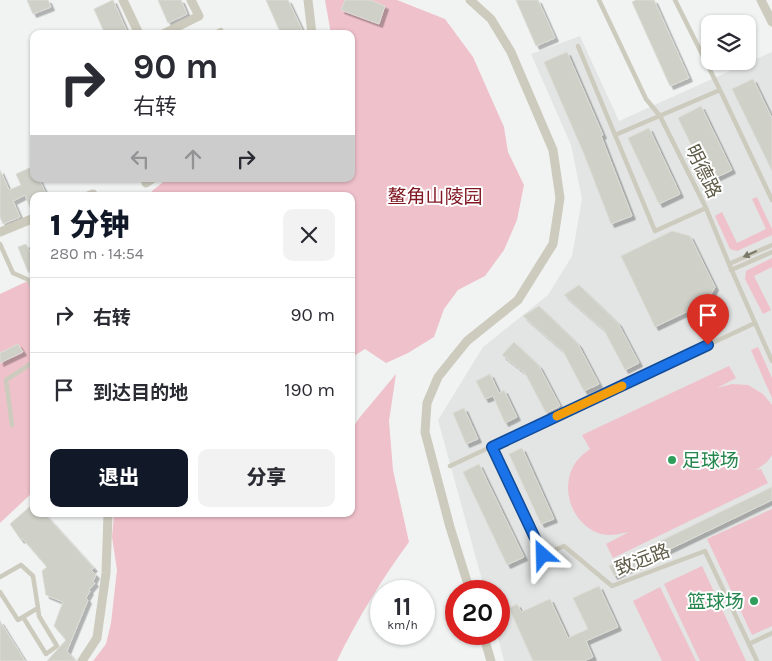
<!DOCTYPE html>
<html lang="zh">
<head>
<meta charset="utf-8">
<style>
	body { margin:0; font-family:Karla,"Noto Sans SC",sans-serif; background:#f2f2f3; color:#2b2b33; height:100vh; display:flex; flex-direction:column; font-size:19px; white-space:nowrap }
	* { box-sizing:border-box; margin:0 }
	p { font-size:16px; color:#7c7c81 }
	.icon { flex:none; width:28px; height:28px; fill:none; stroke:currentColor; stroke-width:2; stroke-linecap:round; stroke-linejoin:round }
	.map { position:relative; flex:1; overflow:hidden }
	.panel { position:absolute; left:30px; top:192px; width:325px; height:325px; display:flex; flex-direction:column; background:#fff; border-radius:10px; box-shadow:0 1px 4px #0004 }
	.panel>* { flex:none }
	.top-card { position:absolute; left:30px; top:30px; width:325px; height:152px; border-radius:10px; box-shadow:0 1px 4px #0004; background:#fff; color:#2b2b33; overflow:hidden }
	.fabs { position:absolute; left:701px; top:15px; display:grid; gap:10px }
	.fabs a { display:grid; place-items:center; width:55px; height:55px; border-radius:10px; background:#fff; box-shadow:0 1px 4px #0004; font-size:25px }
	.speed { position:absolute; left:370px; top:580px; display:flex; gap:10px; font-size:25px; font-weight:700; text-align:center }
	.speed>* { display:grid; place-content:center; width:65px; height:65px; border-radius:50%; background:#fff; box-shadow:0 1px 4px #0004; line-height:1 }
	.speed small { font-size:12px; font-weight:400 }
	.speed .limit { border:8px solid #d22; background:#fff; color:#111 }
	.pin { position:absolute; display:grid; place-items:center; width:42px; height:42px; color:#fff; margin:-51px -21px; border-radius:50% 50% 50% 0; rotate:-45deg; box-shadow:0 0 5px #0007 }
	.pin .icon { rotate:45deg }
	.me { position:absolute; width:55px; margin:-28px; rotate:335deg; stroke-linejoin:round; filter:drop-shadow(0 0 4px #0008) }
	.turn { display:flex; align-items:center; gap:18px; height:105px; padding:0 20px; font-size:22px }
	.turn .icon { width:65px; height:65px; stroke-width:2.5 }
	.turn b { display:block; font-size:35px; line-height:42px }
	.lanes { display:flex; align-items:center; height:48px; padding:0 20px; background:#0003; justify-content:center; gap:25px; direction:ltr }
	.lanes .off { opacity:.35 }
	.round { display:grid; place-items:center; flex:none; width:52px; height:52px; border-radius:10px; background:#f2f2f3 }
	.head { display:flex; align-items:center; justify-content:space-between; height:85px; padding:0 20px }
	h1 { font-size:30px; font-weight:800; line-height:38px; color:#111827 }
	.cta { display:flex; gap:10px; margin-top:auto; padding:10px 20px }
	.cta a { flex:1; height:58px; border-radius:10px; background:#111827; color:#fff; font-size:20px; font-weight:800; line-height:58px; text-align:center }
	.cta a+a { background:#f2f2f3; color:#2b2b33 }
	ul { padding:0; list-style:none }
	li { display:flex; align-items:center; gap:15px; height:75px; padding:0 20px; border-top:1px solid #e1e1e2 }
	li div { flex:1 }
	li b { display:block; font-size:19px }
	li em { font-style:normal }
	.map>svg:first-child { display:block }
	.education { fill:#e3e4e4 }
	.green { fill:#efc1cb }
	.building { fill:#cfd0c8; stroke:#dcdcd5; filter:url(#shadow) }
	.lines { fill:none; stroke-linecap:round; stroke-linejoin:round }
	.lane { stroke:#cdcbbd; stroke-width:4.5 }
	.street { stroke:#cdcbbd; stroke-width:9 }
	.oneway { fill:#7a7866 }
	.route-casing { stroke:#114b97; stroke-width:12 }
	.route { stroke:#1a73e8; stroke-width:9 }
	.slow { stroke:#f59e0b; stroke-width:9 }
	.leisure-dot { fill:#2e9e5b; stroke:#fff; stroke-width:2 }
	.labels { text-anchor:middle; stroke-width:4; stroke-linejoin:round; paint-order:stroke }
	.street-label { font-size:19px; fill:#5f5c49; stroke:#fff }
	.park-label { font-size:19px; fill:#811924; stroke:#fff }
	.leisure-label { font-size:19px; fill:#27864d; stroke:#fff; text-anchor:start }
</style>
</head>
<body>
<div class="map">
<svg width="772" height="661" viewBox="0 0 772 661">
	<defs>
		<filter id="shadow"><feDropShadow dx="3.5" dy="3.5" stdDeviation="0" flood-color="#0004"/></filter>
	</defs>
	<rect width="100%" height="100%" fill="#f1f3f3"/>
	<!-- education -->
	<path class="education" d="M580 36 619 121 772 52V661H504L497 634H499V591H485L438 420 483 347 548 295 572 256 582 199 571 145 531 54Z"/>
	<!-- green -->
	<path class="green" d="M325 0H397L445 19 473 57 504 127 508 152 524 185 517 220 504 250 485 276 458 290 444 309 434 337 408 353 386 363 365 349 351 358V196H149L153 190 167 179H351V34H331Z
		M757 197 772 229V235L737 251 730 249 715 216 722 212 737 243 766 229 752 199Z
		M772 258V267L754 276 771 310 763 314 745 279 746 271Z
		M34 278V491L0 523V294Z
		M758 347 772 378V398L751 350Z
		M729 366 736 378 717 388 732 384 748 385 763 394 772 405V455L767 462 756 470 761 469 768 483 613 558 606 544 629 532C619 534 608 537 598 533 574 524 561 493 572 469 576 460 582 455 590 449L582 435Z
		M396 374 389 421 393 470 409 542C382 579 357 619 337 661H93L106 644 111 623 117 570 112 537 114 514H351V430L360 417Z
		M772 509V626L752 635 707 539Z
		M702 566 746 661H700L664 584Z
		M660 587 696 661H662L633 601Z"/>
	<!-- building -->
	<path class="building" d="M27 0H48L51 7 33 14Z
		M113 0 128 34H105L94 9Z
		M158 0H181L187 14 168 23Z
		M266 0H288L304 34H281Z
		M345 0H370L385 6 379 24 341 10Z
		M516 0H538L555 38 536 46Z
		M636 0H654L689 78 670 86 632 2Z
		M567 52 603 135 601 136 632 216 611 224 584 154 544 62Z
		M753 79 772 118V171L732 89Z
		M701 106 732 170 709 181 678 118Z
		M649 128 680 194 659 204 628 138Z
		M34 166V179H39L47 196H34V212H32L25 195 13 201 20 217 3 224 0 217V170L9 190 21 185 16 174Z
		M672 231 690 236 715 287 707 302 655 327 621 256Z
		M26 244 34 261V270L28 272 18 247Z
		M579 285 618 323 639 363 625 370 604 330 564 295Z
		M539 306 578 344 599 384 584 391 563 351 523 316Z
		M514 342 539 366 560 406 546 413 525 373 502 355Z
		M18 344 23 352 0 363V353Z
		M490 374 499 393 504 390 517 417 505 423 493 396 485 399 476 381Z
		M464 408 478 439 466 444 453 413Z
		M522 448 554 519 541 524 509 454Z
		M479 464 524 557 507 565 463 472Z
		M772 487V500L614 576 609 566Z
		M34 503V514H45L94 568 91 570 96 575 93 581 95 583 89 590 90 591 86 598 88 600 67 651 76 661H47L66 640 54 626 63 602 46 595 42 571 47 567 22 538 21 540 10 524Z
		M599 586 618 627 586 641 593 657 584 661H533L509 608 517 604 521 612 550 599 568 638 588 629 573 598Z
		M0 621 25 661H0Z"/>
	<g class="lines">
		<!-- lane -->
		<path class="lane" d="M599 0 646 99 660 116 706 208 729 264 772 361
			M675 0 720 90 772 200
			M213 34 221 30
			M578 46 655 231 706 208
			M615 135 720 90
			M0 244 13 273 29 280 34 291
			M729 264 772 245
			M731 270 772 252
			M12 425 6 380 32 363 34 357
			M492 447 543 555 564 546 612 586 705 551 757 661
			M450 466 755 323
			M0 577 21 565 33 576 38 608 18 620 0 592
			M23 617 46 654 57 646 39 616 38 608
			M749 644 772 633"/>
		<!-- street -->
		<path class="street" d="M123 0 139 34
			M308 0 312 34
			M761 0 772 22
			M163 34 199 16 191 0
			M146 183 152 179
			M88 196 93 194
			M0 232 34 218
			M470 591 450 527 425 432 427 403 438 377 467 341 518 300 553 244 560 198 553 150 511 52 491 19 470 0
			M483 634 491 661
			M82 661 97 638 106 573 108 514"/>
	</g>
	<!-- one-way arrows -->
	<defs><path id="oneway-solid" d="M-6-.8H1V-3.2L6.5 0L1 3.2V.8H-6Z" transform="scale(1.25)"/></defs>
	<use class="oneway" href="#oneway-solid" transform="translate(750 254) rotate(156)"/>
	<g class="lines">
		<defs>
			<path id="route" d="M543 555 492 447 708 345"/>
		</defs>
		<!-- route casing -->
		<use href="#route" class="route-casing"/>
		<!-- route -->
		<use href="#route" class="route"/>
		<!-- slow -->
		<path class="slow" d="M557 416 622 386"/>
	</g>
	<!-- markers -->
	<g class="leisure-dot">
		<circle cx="672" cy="460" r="5"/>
		<circle cx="754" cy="601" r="5"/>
	</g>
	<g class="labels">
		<!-- street labels -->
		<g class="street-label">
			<text transform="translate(704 171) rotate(64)" y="7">明德路</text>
			<text transform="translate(642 559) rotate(-21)" y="7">致远路</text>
		</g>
		<!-- park labels -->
		<g class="park-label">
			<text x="435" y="203">鳌角山陵园</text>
		</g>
		<!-- leisure labels -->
		<g class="leisure-label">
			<text x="682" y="467">足球场</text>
			<text x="744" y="608" text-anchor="end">篮球场</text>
		</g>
	</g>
</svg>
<div class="fabs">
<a><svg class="icon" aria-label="layers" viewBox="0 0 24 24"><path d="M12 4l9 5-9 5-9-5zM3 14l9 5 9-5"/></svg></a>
</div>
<div class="speed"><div>11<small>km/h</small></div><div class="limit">20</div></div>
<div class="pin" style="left:708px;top:345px;background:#d93025"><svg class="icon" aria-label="arrive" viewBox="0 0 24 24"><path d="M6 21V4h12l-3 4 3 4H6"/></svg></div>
<svg class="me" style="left:543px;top:555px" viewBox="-20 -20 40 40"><path d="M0-17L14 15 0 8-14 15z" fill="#1a73e8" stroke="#fff" stroke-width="4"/></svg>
<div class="top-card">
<div class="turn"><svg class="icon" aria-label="right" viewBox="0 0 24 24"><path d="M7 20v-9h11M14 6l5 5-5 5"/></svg><div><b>90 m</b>右转</div></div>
<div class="lanes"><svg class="icon off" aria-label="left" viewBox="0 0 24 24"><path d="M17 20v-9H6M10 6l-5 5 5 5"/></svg><svg class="icon off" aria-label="ahead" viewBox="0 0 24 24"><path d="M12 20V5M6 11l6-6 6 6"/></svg><svg class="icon" aria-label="right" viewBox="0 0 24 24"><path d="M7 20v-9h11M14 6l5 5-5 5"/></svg></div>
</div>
<section class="panel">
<div class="head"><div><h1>1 分钟</h1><p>280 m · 14:54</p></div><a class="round"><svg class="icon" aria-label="close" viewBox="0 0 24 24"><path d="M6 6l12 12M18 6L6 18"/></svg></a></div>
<ul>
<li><svg class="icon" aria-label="right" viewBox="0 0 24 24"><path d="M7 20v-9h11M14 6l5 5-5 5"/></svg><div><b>右转</b></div><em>90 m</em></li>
<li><svg class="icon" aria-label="arrive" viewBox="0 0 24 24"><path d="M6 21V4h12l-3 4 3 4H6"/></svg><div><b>到达目的地</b></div><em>190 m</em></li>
</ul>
<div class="cta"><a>退出</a><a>分享</a></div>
</section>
</div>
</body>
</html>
